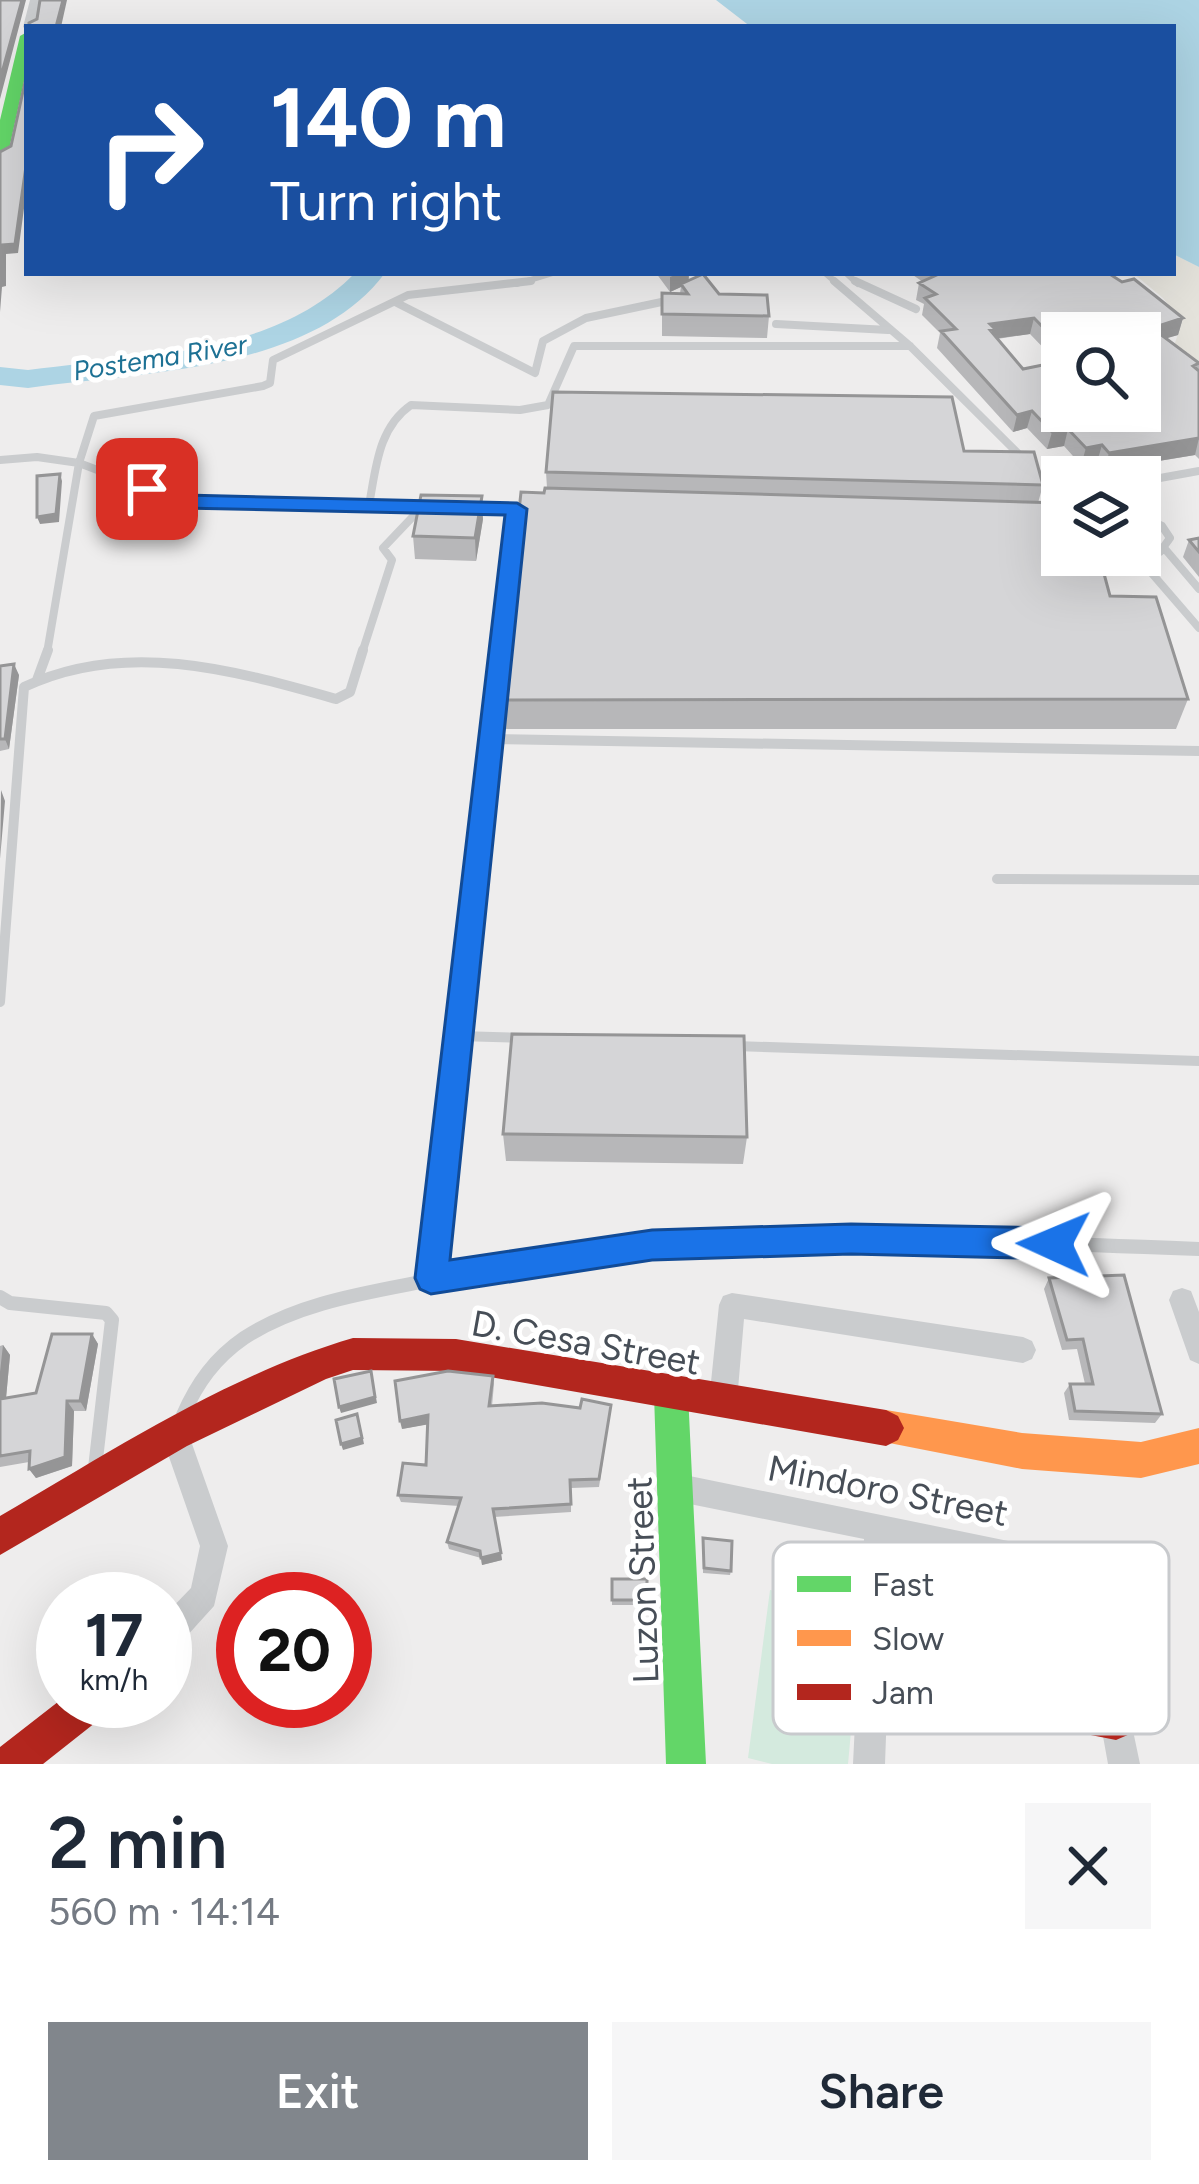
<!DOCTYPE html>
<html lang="en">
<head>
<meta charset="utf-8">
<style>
	body { margin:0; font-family:Figtree,sans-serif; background:#f6f6f7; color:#1f2937; height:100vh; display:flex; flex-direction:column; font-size:45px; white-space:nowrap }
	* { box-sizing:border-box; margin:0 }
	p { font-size:39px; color:#747a83 }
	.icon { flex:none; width:66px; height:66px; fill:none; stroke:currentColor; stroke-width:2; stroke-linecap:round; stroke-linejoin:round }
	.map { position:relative; height:1764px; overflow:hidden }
	.sheet { display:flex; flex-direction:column; background:#fff; flex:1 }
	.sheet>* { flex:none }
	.top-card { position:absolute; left:24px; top:24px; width:1152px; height:252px; border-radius:0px; box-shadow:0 12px 48px #0002; background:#1a4fa0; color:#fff; overflow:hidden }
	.controls { position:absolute; left:1041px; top:312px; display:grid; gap:24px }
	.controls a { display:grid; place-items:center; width:120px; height:120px; border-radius:0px; background:#fff; box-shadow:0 12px 48px #0002; font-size:60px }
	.speed { position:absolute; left:36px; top:1572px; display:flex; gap:24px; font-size:60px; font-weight:700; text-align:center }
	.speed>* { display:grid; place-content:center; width:156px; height:156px; border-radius:50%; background:#fff; box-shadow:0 12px 48px #0002; line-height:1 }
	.speed small { font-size:30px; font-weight:400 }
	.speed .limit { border:18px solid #d22; background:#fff; color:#111 }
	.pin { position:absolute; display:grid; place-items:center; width:102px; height:102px; color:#fff; margin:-51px; border-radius:24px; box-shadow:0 6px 18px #0006 }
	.me { position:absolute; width:132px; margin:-66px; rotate:271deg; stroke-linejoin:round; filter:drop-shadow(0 0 9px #0008) }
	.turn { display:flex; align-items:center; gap:42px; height:252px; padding:0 48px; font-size:54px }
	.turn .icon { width:156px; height:156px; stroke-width:2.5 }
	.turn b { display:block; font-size:84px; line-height:102px }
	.round { display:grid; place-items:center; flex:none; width:126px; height:126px; border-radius:0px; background:#f6f6f7 }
	.summary { display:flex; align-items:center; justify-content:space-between; height:204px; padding:0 48px }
	h1 { font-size:72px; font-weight:600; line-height:90px }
	.button { display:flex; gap:24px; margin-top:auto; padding:24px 48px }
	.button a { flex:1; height:138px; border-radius:0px; background:#81868c; color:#fff; font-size:48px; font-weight:600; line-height:138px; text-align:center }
	.button a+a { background:#f6f6f7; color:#1f2937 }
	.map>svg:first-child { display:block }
	.green { fill:#d4eade }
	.sand { fill:#e5e3dc }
	.water { fill:#add4e4 }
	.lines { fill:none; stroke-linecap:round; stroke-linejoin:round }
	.river { fill:#add4e4; fill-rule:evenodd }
	.lane-far3 { stroke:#caccce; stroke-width:6 }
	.lane-far2 { stroke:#caccce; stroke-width:8 }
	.lane-far1 { stroke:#caccce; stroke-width:10 }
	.lane { stroke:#caccce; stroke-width:14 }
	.street { fill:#caccce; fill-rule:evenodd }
	.fast { fill:#63d668; fill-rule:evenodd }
	.slow { fill:#ff974d; fill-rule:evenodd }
	.jam { fill:#b3261e; fill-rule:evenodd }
	.wall { fill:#b7b7b9; fill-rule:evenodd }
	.shaded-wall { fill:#959596 }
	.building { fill:#d5d5d7; stroke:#959596; stroke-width:3; fill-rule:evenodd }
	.route { fill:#1a73e8; stroke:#114b97; stroke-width:3 }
	.labels { text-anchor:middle; stroke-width:10; stroke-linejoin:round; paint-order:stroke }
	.far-water-label { font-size:27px; font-style:italic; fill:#1d7194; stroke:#fff }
	.near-street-label { font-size:36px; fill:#474e57; stroke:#fff }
	.key { fill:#fff; stroke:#c8cacd; stroke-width:3 }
	.key-label { font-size:33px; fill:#474e57 }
</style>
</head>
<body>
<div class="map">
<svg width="1199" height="1764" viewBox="0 0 1199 1764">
	<rect width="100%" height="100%" fill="#eeeded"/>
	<!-- green -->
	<path class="green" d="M770 1590 862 1611 848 1764H772L748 1758Z"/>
	<!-- sand -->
	<path class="sand" d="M1173 254 1199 267V362L1189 364 1173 349 1182 322 1163 298 1133 273H1173Z"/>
	<!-- water -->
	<path class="water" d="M716 0H1199V267L1173 254V27H751Z"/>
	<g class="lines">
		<!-- river -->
		<path class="river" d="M355 273H385C311 372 141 372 28 388L0 385V367L28 370C138 355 273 357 355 273Z"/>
		<!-- lane-far3 -->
		<path class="lane-far3" d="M825 273 838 284
			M846 273 858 284
			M517 284 553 273"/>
		<!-- lane-far2 -->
		<path class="lane-far2" d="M834 281 910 346 1062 497
			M855 281 916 309
			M395 302 535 373 543 341 586 318 671 300
			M776 324 888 330
			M0 460 37 457 79 463 181 502 427 506
			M1140 503 1149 480 1199 471
			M369 505C376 468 378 428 411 405L520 410 548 405 574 346H910
			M469 507 516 509
			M1140 516 1162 526 1170 538 1160 552 1140 555
			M1165 549 1199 589
			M1136 555 1199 628
			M47 653 79 463 94 416 263 386 270 383 273 360 408 295 531 281
			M362 653 392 560 383 548 423 506
			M500 653 516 509 531 510"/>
		<!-- lane-far1 -->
		<path class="lane-far1" d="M37 680 48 650
			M491 739 1199 751
			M997 879 1199 880
			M0 1002 24 687C125 639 233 670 336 699L350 692 363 650
			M459 1036 524 1038
			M735 1046 1199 1061
			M447 1135 500 650"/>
		<!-- lane -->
		<path class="lane" d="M431 1278 447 1132
			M0 1297 10 1303 106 1313 112 1320 95 1468
			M183 1415C197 1383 215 1358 244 1338 297 1303 365 1293 426 1281 681 1230 940 1239 1199 1249"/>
		<!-- street -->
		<path class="street" d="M30 0H40L35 27H27V30L23 27Z
			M1182 1288 1191 1291 1199 1312V1364L1190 1360 1169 1300 1173 1291Z
			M732 1293 1023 1337 1032 1341 1036 1350 1032 1359 1023 1363 744 1319 737 1401 733 1410 723 1414 713 1410 709 1401 719 1305 723 1296Z
			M175 1420 185 1424 228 1546 214 1606 176 1648 165 1652V1615L191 1588 200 1546 161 1434 165 1424Z
			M675 1473 1097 1559 1140 1764H1108L1075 1581 893 1545 885 1764H853L864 1539 675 1501 665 1497 661 1487 665 1477Z"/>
		<!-- fast -->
		<path class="fast" d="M27 32V68L8 154 0 159V120L20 36Z
			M671 1377 683 1382 688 1394 706 1764H666L654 1394 659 1382Z"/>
		<!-- slow -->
		<path class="slow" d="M886 1410 1022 1433 1141 1442 1199 1428V1464L1141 1478 1022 1469 874 1440 868 1428 874 1416Z"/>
		<!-- jam -->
		<path class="jam" d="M353 1338 456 1339 886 1410 898 1416 904 1428 898 1440 886 1446 456 1371 353 1370 326 1379 187 1446 0 1555V1516C112 1451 227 1375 353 1338Z
			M873 1654 1116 1700 1130 1706 1136 1720 1130 1734 1116 1740 873 1692 859 1687 854 1673 859 1659Z
			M63 1698 111 1701 105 1715 43 1764H0V1747Z"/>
	</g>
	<!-- wall -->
	<path class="wall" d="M656 273H689V280L769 316 767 338 662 336V293H680L681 287 670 292Z
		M910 273H1108L1183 318 1178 335 1166 338 1199 363V459L1195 455 1104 470 1097 462 1081 465 1064 446 1047 449 1027 428 1013 432 937 348 940 333 922 315 924 304 916 300 919 283 923 282ZM1062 333 1140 411H1062ZM1030 334 1057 362 1023 369 997 339Z
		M964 451 1043 485 1038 503 1188 699 1176 729H501L499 700 547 488 546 472Z
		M483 519 476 561 415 559 413 536Z
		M1199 538V577L1183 557 1189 540Z
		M0 666 19 675 9 749 0 751Z
		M503 1134 747 1137 743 1164 506 1161Z
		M1049 1278 1162 1414 1155 1423 1069 1420 1064 1393 1070 1384H1085L1077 1349 1062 1350 1044 1289Z
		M92 1334 98 1344 86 1411H74L72 1466 36 1478 29 1469V1462L0 1467V1346L3 1345 10 1355 6 1398 36 1393Z
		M493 1376 494 1384 492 1406 610 1414 599 1487 571 1488V1512L494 1517 502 1560 482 1565 481 1558 449 1549 447 1542 459 1506 401 1502 398 1495 426 1465 428 1424 402 1429Z
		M703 1538 731 1571 730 1575 703 1573Z
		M612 1579H647V1605H612Z"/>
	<!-- shaded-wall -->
	<path class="shaded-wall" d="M22 0H26L0 99V80Z
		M63 0H67L61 27H56Z
		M27 159V186L18 253 6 254V286L2 287 0 312V277L3 245Z
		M680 273H689L688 284H681V287L670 292V277Z
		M1034 318 1030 334 993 339 990 324Z
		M1183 318 1178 335 1147 344 1152 328Z
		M1032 411 1027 428 1013 432 1017 415Z
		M1068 429 1064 446 1047 449 1052 432Z
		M1199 438 1195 455 1104 470 1109 453Z
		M1102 445 1097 462 1081 465 1086 448Z
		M60 474 62 481 59 522 40 524 37 517Z
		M482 496 483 519 476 561 475 538Z
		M14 664 19 675 9 749 5 739Z
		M1 790 5 801 0 859Z
		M92 1334 98 1344 86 1411 80 1401Z
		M3 1345 10 1355 5 1409 0 1403V1372Z
		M371 1371 377 1403 341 1413 339 1407Z
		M67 1401 74 1411 72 1466 36 1478 29 1469Z
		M428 1415 430 1424 402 1429 400 1421Z
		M359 1420 364 1444 343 1450 341 1444Z
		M501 1553 502 1560 482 1565 481 1558Z"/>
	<!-- building -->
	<path class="building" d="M0 0H22L0 80Z
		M40 0H63L56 27H29V23L37 19Z
		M27 73V159L15 244 3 245V277H0V152L11 146Z
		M937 273H1108L1122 282 1134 279 1183 318 1152 328 1199 363 1193 366 1199 371V438L1109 453 1102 445 1086 448 1068 429 1052 432 1032 411 1017 415 941 331 956 329 925 298 936 294 919 283 939 274ZM1034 318 1062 347V333H1140V411H1062V361L1023 369 990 330 995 329 990 324Z
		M703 274 719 294 767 295 769 316 662 314V293L688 294 681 284Z
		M553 392 952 397 964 451 1034 452 1043 485 546 472Z
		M60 474 56 514 37 517V476Z
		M545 488 1062 503V555H1099L1110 596 1156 597 1188 699 499 700 521 492 544 493Z
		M421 495 482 496 475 538 413 536Z
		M1199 538V552L1189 540Z
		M14 664 5 739H0V666Z
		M512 1034 744 1036 747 1137 503 1134Z
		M1124 1275 1162 1414 1075 1411 1070 1384H1093L1083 1339 1067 1340 1049 1278Z
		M52 1334H92L80 1401H67L65 1457 29 1469 30 1451 0 1456V1399L36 1393Z
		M371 1371 375 1397 339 1407 334 1379Z
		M448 1371 493 1376 489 1406 542 1403 580 1408 582 1399 611 1405 599 1479 570 1480 571 1504 493 1509 501 1553 481 1558 480 1551 447 1542 461 1498 398 1495 403 1463 426 1465 428 1415 400 1421 395 1381Z
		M357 1414 362 1438 341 1444 336 1420Z
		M703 1538 732 1541 731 1571 704 1568Z
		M612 1579H647V1600H612Z"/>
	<!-- route -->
	<path class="route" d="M147 482 184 495 517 503 527 509 450 1260 652 1230 851 1224 1054 1228 1066 1233 1071 1244 1066 1254 1054 1259 851 1254 652 1260 431 1294 420 1289 415 1278 505 515 182 508 140 493V484Z"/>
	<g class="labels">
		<!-- far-water labels -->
		<g class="far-water-label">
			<text transform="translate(160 358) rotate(-9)" y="9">Postema River</text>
		</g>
		<!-- near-street labels -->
		<g class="near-street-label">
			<text transform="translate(586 1342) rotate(10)" y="13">D. Cesa Street</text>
			<text transform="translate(888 1490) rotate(11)" y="13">Mindoro Street</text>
			<text transform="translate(642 1580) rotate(-92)" y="13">Luzon Street</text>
		</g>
	</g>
	<!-- legend -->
	<rect x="773" y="1542" width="396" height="192" rx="18" class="key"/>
	<rect x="797" y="1576" width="54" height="16" fill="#63d668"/>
	<rect x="797" y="1630" width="54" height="16" fill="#ff974d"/>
	<rect x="797" y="1684" width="54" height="16" fill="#b3261e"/>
	<g class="key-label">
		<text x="872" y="1596">Fast</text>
		<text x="872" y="1650">Slow</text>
		<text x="872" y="1704">Jam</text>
	</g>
</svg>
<div class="controls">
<a><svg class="icon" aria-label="search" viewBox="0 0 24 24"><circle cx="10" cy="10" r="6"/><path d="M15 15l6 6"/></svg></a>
<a><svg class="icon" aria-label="layers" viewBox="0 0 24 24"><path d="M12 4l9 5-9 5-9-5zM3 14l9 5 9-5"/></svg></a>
</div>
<div class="speed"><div>17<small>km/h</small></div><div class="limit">20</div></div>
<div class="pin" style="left:147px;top:489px;background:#d93025"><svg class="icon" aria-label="arrive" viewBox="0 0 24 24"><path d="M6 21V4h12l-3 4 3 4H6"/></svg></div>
<svg class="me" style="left:1054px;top:1244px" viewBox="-20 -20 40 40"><path d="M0-17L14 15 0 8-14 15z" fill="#1a73e8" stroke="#fff" stroke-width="4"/></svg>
<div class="top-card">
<div class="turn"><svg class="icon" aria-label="right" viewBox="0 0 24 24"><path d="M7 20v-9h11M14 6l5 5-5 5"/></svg><div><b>140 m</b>Turn right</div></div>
</div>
</div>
<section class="sheet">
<div class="summary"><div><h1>2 min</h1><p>560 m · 14:14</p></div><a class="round"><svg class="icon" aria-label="close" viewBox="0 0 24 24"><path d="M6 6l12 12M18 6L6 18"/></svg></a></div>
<div class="button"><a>Exit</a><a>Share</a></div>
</section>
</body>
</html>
